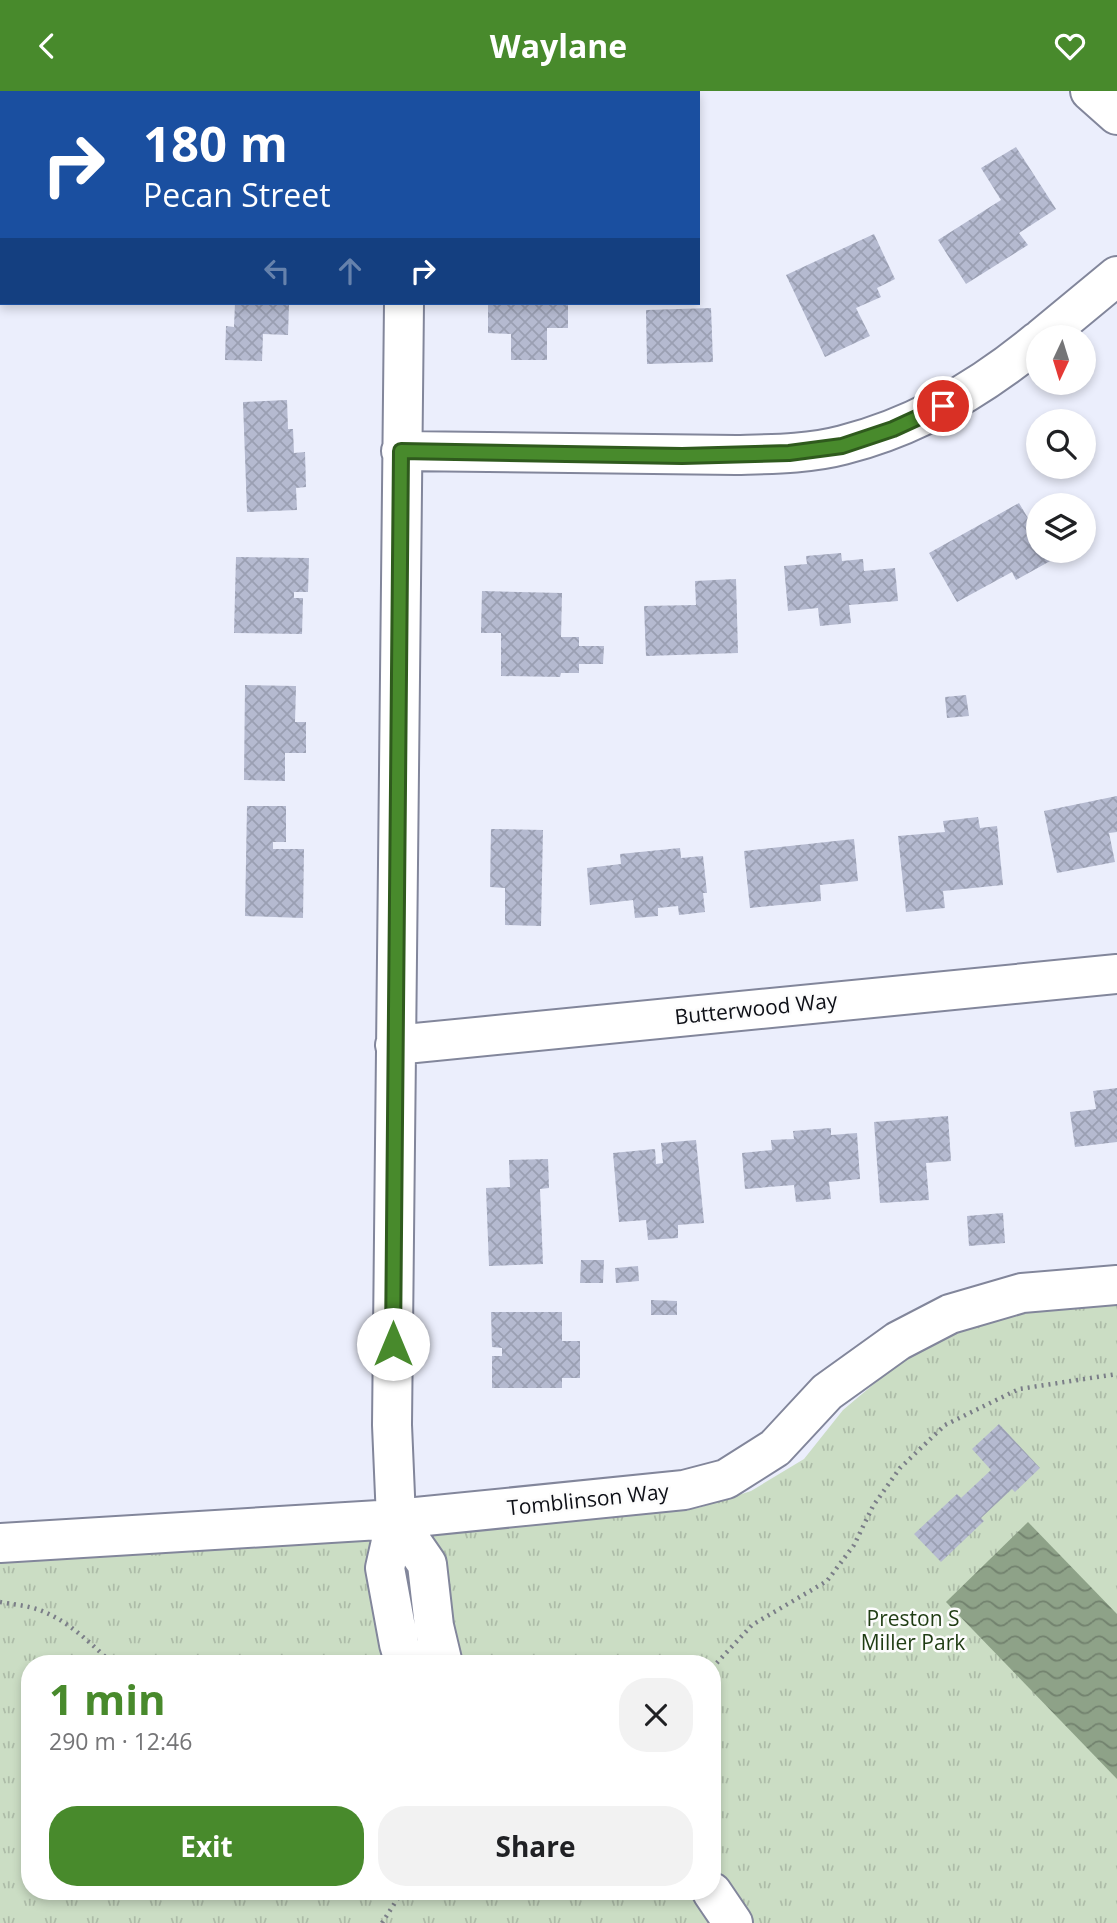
<!DOCTYPE html>
<html lang="en">
<head>
<meta charset="utf-8">
<style>
	body { margin:0; font-family:"Open Sans",sans-serif; background:#f2f2f2; color:#202124; height:100vh; display:flex; flex-direction:column; font-size:26px; white-space:nowrap }
	* { box-sizing:border-box; margin:0 }
	p { font-size:23px; color:#757577 }
	.icon { flex:none; width:38px; height:38px; fill:none; stroke:currentColor; stroke-width:2; stroke-linecap:round; stroke-linejoin:round }
	.map { position:relative; flex:1; overflow:hidden }
	.sheet { position:absolute; left:21px; top:1564px; width:700px; height:245px; display:flex; flex-direction:column; background:#fff; border-radius:28px; box-shadow:0 4px 10px #0003 }
	.sheet>* { flex:none }
	.hud { position:absolute; left:0px; top:0px; width:700px; height:214px; box-shadow:0 4px 10px #0003; background:#1a4fa0; color:#fff; overflow:hidden }
	.needle { width:46px; rotate:184deg }
	.fabs { position:absolute; left:1026px; top:234px; display:grid; gap:14px }
	.fabs a { display:grid; place-items:center; width:70px; height:70px; border-radius:50%; background:#fff; box-shadow:0 4px 10px #0003; font-size:35px }
	.pin { position:absolute; display:grid; place-items:center; width:60px; height:60px; color:#fff; margin:-30px; border:4px solid #fff; border-radius:50%; box-shadow:0 2px 7px #0007 }
	.me { position:absolute; width:77px; margin:-38px; rotate:0deg; stroke-linejoin:round; filter:drop-shadow(0 0 5px #0008) }
	.turn { display:flex; align-items:center; gap:24px; height:147px; padding:0 28px; font-size:32px }
	.turn .icon { width:91px; height:91px; stroke-width:2.5 }
	.turn b { display:block; font-size:49px; line-height:60px }
	.lanes { display:flex; align-items:center; height:66px; padding:0 28px; background:#0003; justify-content:center; gap:35px; direction:ltr }
	.lanes .off { opacity:.35 }
	.round { display:grid; place-items:center; flex:none; width:74px; height:74px; border-radius:28px; background:#f2f2f2 }
	.summary { display:flex; align-items:center; justify-content:space-between; height:119px; padding:0 28px }
	h1 { font-size:42px; font-weight:700; line-height:52px; color:#488a2c }
	.primary-button { display:flex; gap:14px; margin-top:auto; padding:14px 28px }
	.primary-button a { flex:1; height:80px; border-radius:28px; background:#488a2c; color:#fff; font-size:28px; font-weight:700; line-height:80px; text-align:center }
	.primary-button a+a { background:#f2f2f2; color:#202124 }
	header { display:flex; justify-content:space-between; align-items:center; height:91px; padding:0 28px; background:#488a2c; color:#fff; font-size:32px; font-weight:700 }
	.map>svg:first-child { display:block }
	.grass { fill:url(#grass-tufts); fill-rule:evenodd }
	.water { fill:url(#water-waves) }
	.building { fill:url(#building-cross-hatch) }
	.lines { fill:none; stroke-linecap:round; stroke-linejoin:round }
	.minor-casing { stroke:#82869b; stroke-width:42 }
	.path { stroke:#7b7e88; stroke-width:4.5; stroke-dasharray:2 5; stroke-linecap:butt }
	.minor { stroke:#fff; stroke-width:38 }
	.route-casing { stroke:#2f5a1d; stroke-width:18 }
	.route { stroke:#488a2c; stroke-width:12 }
	.labels { text-anchor:middle; stroke-width:5; stroke-linejoin:round; paint-order:stroke }
	.street-label { font-size:21px; fill:#0d0f16; stroke:#fcfcfc }
	.park-label { font-size:21px; fill:#1f3c13; stroke:#fcfcfc }
</style>
</head>
<body>
<header><svg class="icon" aria-label="back" viewBox="0 0 24 24"><path d="M15 5l-7 7 7 7"/></svg>Waylane<svg class="icon" aria-label="heart" viewBox="0 0 24 24"><path d="M12 20l-8-8c-3-5 5-10 8-4 3-6 11-1 8 4z"/></svg></header>
<div class="map">
<svg width="1117" height="1832" viewBox="0 0 1117 1832">
	<defs>
		<pattern id="grass-tufts" width="24" height="20" patternUnits="userSpaceOnUse" patternTransform="scale(1.75)"><rect width="24" height="20" fill="#cbddc4"/><path d="M3 7l-1-3M5 7V3M7 7l1-3M15 17l-1-3M17 17v-4M19 17l1-3" fill="none" stroke="#adbca8"/></pattern>
		<pattern id="water-waves" width="16" height="10" patternUnits="userSpaceOnUse" patternTransform="scale(1.75)"><rect width="16" height="10" fill="#8ea288"/><path d="M0 5q4-4 8 0t8 0" fill="none" stroke="#72826e"/></pattern>
		<pattern id="building-cross-hatch" width="8" height="8" patternUnits="userSpaceOnUse" patternTransform="scale(1.75)"><rect width="8" height="8" fill="#b5bad0"/><path d="M0 0l8 8M0 8l8-8" fill="none" stroke="#9a9fb2"/></pattern>
	</defs>
	<rect width="100%" height="100%" fill="#ebeefc"/>
	<!-- grass -->
	<path class="grass" d="M1117 1212V1832H0V1472L698 1417 751 1400 804 1368 843 1319 894 1276 947 1243 1029 1218ZM30 1573H712V1801H30Z"/>
	<!-- water -->
	<path class="water" d="M1028 1431 1117 1523V1688L946 1511Z"/>
	<!-- building -->
	<path class="building" d="M1016 56 1056 118 1019 142 1028 154 966 193 938 149 1001 109 981 77Z
		M874 143 895 188 877 197 881 206 856 217 870 245 825 266 786 184Z
		M235 212H289L288 244 263 243 262 270 225 269 226 235 234 236Z
		M488 212H568V237H547V269H511V243L488 242Z
		M711 217 713 271 647 273 646 219Z
		M287 309 288 338H293L294 362 305 361 306 396 296 397 297 419 247 421 243 311Z
		M1019 412 1038 444V460H1047L1052 469 1016 489 1012 481 957 511 929 462Z
		M841 462 842 470 863 468 864 480 895 477 898 510 849 514 851 532 820 535 818 517 788 520 784 475 807 473 806 465Z
		M236 466 309 467 308 501H294V507H303L302 543 234 542Z
		M736 488 738 562 646 565 644 515 696 514 695 490Z
		M482 500 562 502 561 546H579V555H604L603 573H579V582H561L560 586 501 585V542H481Z
		M245 594 296 595 295 631H306V662H285V690L244 689Z
		M966 604 969 625 947 627 945 606Z
		M1117 705V741L1109 742 1115 771 1057 782 1044 720Z
		M247 715H286V751H273V758H304L303 827 245 825Z
		M978 726 980 737 997 735 1003 794 943 800 945 817 906 821 898 745 945 741 943 730Z
		M491 738 543 739 541 835 505 834V797L490 796Z
		M854 748 858 790 820 794 821 810 750 817 744 760Z
		M680 757 681 767 703 765 707 802H703L705 821 679 824 678 815 658 817V825L635 827 633 809 590 814 587 777 621 773 620 763Z
		M1117 997V1051L1075 1056 1070 1021 1096 1018 1093 1000Z
		M948 1025 951 1070 926 1072 929 1109 880 1112 874 1031Z
		M831 1037V1044L857 1042 860 1088 829 1091 831 1108 796 1111 794 1094 745 1098 742 1062 772 1059 771 1049 794 1048 793 1040Z
		M696 1049 704 1132 678 1134V1147L648 1149 646 1129 619 1131 613 1062 655 1058 656 1073 663 1072 661 1052Z
		M548 1068 549 1097 540 1098 543 1173 489 1175 486 1097 510 1096 509 1069Z
		M1003 1122 1005 1152 969 1155 967 1125Z
		M581 1169H604L603 1192H580Z
		M638 1175 639 1190 616 1192 615 1177Z
		M651 1209 677 1210V1224H651Z
		M491 1221H562V1250H580V1287H562V1297H492V1265H502V1257L492 1256Z
		M999 1333 1040 1377 1015 1401 1012 1398 981 1427 984 1430 941 1471 914 1443 957 1403 961 1407 991 1379 972 1358Z"/>
	<g class="lines">
		<defs>
			<path id="minor" d="M353 0 354 2
				M1090 0 1117 24
				M404 212 392 1334 396 1428 385 1477 399 1553 405 1573
				M1042 247 1117 185
				M401 360 736 364C771 363 809 363 843 354 915 336 981 297 1038 250
				M395 954 1117 883
				M396 1428 427 1473 434 1535 443 1573
				M0 1452 396 1428 684 1399 726 1388 775 1357 827 1301 898 1250 950 1223 1022 1202 1117 1194
				M712 1801 733 1832"/>
		</defs>
		<!-- minor casing -->
		<use href="#minor" class="minor-casing"/>
		<!-- path -->
		<path class="path" d="M0 1511C11 1513 22 1514 33 1517 65 1526 89 1551 113 1573
			M712 1577 752 1534 827 1490 854 1454 873 1415 900 1377 945 1334 1019 1298 1117 1283
			M390 1801 398 1807
			M382 1832 398 1807 406 1801"/>
		<!-- minor -->
		<use href="#minor" class="minor"/>
	</g>
	<g class="lines">
		<defs>
			<path id="route" d="M393 1253 401 360 682 365 789 362 842 355 893 338 943 315"/>
		</defs>
		<!-- route casing -->
		<use href="#route" class="route-casing"/>
		<!-- route -->
		<use href="#route" class="route"/>
	</g>
	<g class="labels">
		<!-- street labels -->
		<g class="street-label">
			<text transform="translate(756 918) rotate(-6)" y="7">Butterwood Way</text>
			<text transform="translate(588 1409) rotate(-6)" y="7">Tomblinson Way</text>
		</g>
		<!-- park labels -->
		<g class="park-label">
			<text x="913" y="1535">Preston S<tspan x="913" dy="24">Miller Park</tspan></text>
		</g>
	</g>
</svg>
<div class="fabs">
<a><svg class="needle" viewBox="-14 -14 28 28"><path d="M0-13l5 13h-10z" fill="#e53935"/><path d="M0 13l5-13h-10z" fill="#757577"/></svg></a>
<a><svg class="icon" aria-label="search" viewBox="0 0 24 24"><circle cx="10" cy="10" r="6"/><path d="M15 15l6 6"/></svg></a>
<a><svg class="icon" aria-label="layers" viewBox="0 0 24 24"><path d="M12 4l9 5-9 5-9-5zM3 14l9 5 9-5"/></svg></a>
</div>
<div class="pin" style="left:943px;top:315px;background:#d93025"><svg class="icon" aria-label="arrive" viewBox="0 0 24 24"><path d="M6 21V4h12l-3 4 3 4H6"/></svg></div>
<svg class="me" style="left:393px;top:1253px" viewBox="-20 -20 40 40"><circle r="19" fill="#fff"/><path d="M0-13L10 11 0 6-10 11z" fill="#488a2c"/></svg>
<div class="hud">
<div class="turn"><svg class="icon" aria-label="right" viewBox="0 0 24 24"><path d="M7 20v-9h11M14 6l5 5-5 5"/></svg><div><b>180 m</b>Pecan Street</div></div>
<div class="lanes"><svg class="icon off" aria-label="left" viewBox="0 0 24 24"><path d="M17 20v-9H6M10 6l-5 5 5 5"/></svg><svg class="icon off" aria-label="ahead" viewBox="0 0 24 24"><path d="M12 20V5M6 11l6-6 6 6"/></svg><svg class="icon" aria-label="right" viewBox="0 0 24 24"><path d="M7 20v-9h11M14 6l5 5-5 5"/></svg></div>
</div>
<section class="sheet">
<div class="summary"><div><h1>1 min</h1><p>290 m · 12:46</p></div><a class="round"><svg class="icon" aria-label="close" viewBox="0 0 24 24"><path d="M6 6l12 12M18 6L6 18"/></svg></a></div>
<div class="primary-button"><a>Exit</a><a>Share</a></div>
</section>
</div>
</body>
</html>
